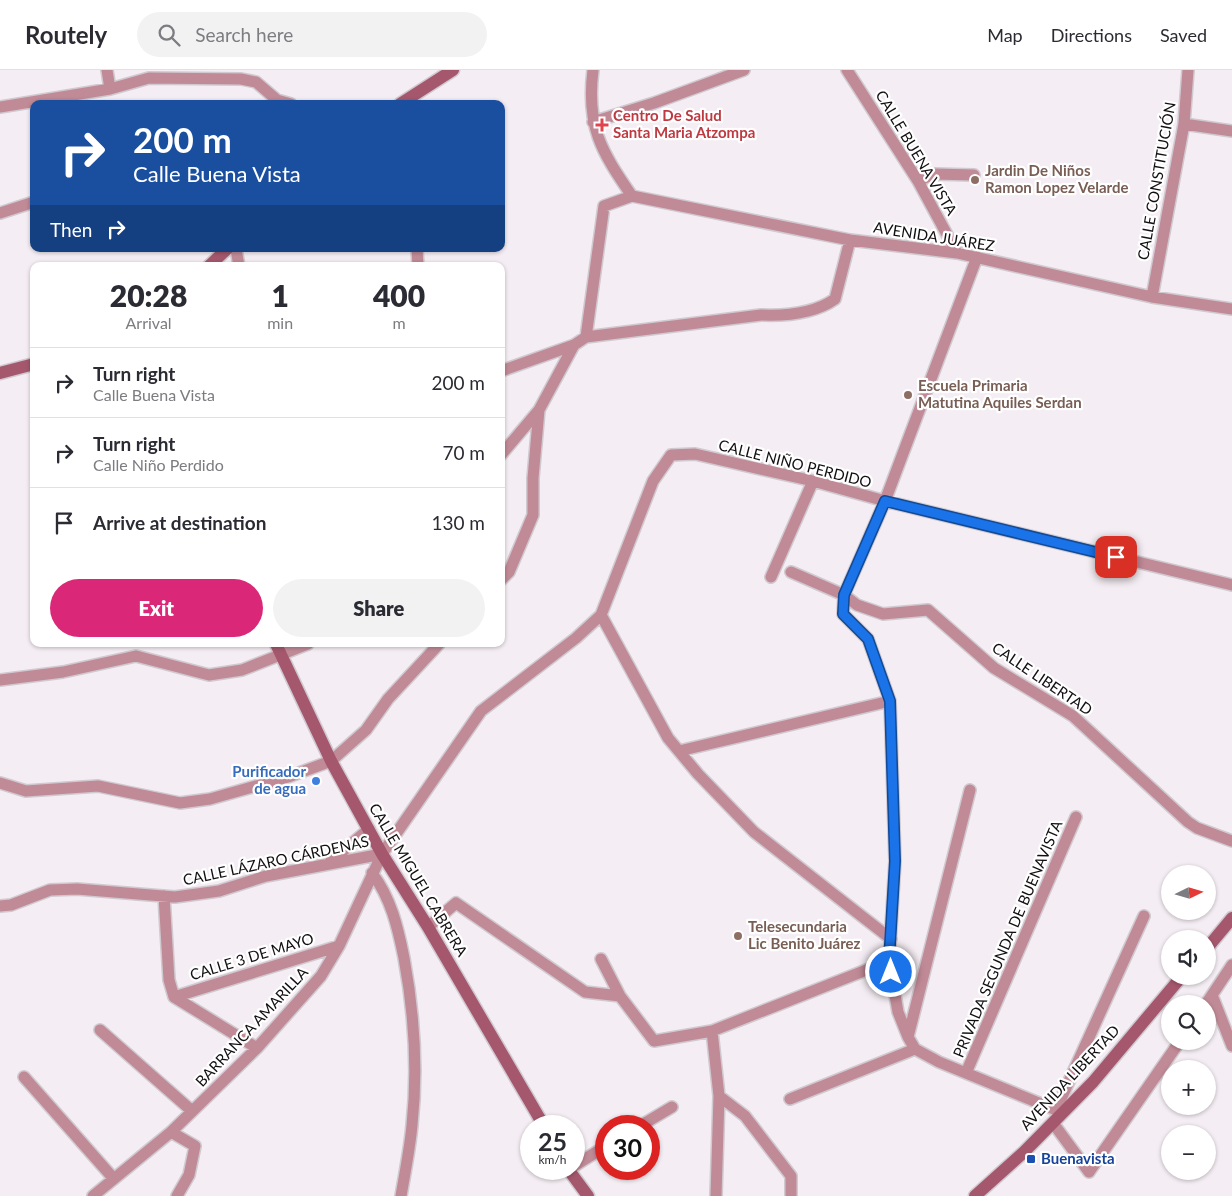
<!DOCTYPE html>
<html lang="en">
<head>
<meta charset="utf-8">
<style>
	body { margin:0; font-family:Lato,sans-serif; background:#f2f2f3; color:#2b2b33; height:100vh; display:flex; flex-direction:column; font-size:19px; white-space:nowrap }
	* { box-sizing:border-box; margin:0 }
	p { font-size:16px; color:#7c7c81 }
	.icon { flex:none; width:28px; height:28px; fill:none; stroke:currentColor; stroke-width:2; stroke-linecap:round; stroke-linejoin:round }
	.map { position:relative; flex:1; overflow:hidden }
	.panel { position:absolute; left:30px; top:192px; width:475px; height:385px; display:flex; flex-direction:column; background:#fff; border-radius:10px; box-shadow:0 1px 4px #0004 }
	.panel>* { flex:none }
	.top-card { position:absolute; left:30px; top:30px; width:475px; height:152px; border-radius:10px; box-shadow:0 1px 4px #0004; background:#1a4fa0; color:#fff; overflow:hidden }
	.needle { width:32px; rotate:85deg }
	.buttons { position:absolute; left:1161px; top:795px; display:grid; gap:10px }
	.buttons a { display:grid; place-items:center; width:55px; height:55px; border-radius:50%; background:#fff; box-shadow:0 1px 4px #0004; font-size:25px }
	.speed { position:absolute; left:520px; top:1045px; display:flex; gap:10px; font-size:25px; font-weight:700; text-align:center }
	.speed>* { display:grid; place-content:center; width:65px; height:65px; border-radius:50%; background:#fff; box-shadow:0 1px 4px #0004; line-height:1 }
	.speed small { font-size:12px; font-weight:400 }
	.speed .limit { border:8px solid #d22; background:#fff; color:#111 }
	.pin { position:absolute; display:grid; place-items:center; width:42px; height:42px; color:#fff; margin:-21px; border-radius:10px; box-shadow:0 2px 8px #0006 }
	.me { position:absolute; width:55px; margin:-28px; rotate:0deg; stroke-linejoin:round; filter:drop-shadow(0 0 4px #0008) }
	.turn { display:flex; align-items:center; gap:18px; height:105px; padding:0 20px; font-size:22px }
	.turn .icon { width:65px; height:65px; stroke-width:2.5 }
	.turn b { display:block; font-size:35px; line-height:42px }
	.then { display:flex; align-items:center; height:48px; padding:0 20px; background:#0003; gap:10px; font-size:19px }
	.eta { display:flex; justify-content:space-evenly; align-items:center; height:85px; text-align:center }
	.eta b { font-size:30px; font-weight:800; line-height:35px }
	.button { display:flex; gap:10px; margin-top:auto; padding:10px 20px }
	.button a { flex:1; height:58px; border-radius:30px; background:#db2777; color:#fff; font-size:20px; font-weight:800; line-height:58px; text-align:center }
	.button a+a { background:#f2f2f3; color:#2b2b33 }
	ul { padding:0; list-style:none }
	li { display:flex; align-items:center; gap:15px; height:70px; padding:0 20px; border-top:1px solid #e1e1e2 }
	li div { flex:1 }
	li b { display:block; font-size:19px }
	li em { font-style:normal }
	header { display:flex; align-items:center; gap:30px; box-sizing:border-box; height:70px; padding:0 25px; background:#fff; border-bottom:1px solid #e1e1e2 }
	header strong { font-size:24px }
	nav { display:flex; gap:28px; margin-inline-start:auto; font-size:18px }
	.search { width:350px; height:45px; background:#f2f2f3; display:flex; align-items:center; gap:12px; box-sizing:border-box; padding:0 18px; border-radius:28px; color:#7c7c81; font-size:19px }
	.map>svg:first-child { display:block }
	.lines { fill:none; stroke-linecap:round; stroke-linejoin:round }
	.street-casing { stroke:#d0c9cf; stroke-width:14 }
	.secondary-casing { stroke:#d0c9cf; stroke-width:15 }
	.street { stroke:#c18a97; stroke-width:11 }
	.secondary { stroke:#a5586d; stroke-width:12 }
	.route-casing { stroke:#114b97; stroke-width:12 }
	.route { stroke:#1a73e8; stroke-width:9 }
	.health-dot { fill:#e0444e; stroke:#fff; stroke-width:2 }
	.education-dot { fill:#8d6e63; stroke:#fff; stroke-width:2 }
	.shop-dot { fill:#3f7fe0; stroke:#fff; stroke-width:2 }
	.transit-dot { fill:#1a4fb4; stroke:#fff; stroke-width:2 }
	.labels { text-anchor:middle; stroke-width:4.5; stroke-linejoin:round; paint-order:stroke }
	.health-label { font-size:15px; font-weight:bold; fill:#be3a42; stroke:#fff; text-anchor:start }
	.street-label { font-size:15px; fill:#110f11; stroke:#fff }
	.education-label { font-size:15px; font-weight:bold; fill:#785e54; stroke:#fff; text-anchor:start }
	.shop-label { font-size:15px; font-weight:bold; fill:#366cbe; stroke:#fff; text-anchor:end }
	.transit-label { font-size:15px; font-weight:bold; fill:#164399; stroke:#fff; text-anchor:start }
</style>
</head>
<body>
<header>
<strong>Routely</strong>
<div class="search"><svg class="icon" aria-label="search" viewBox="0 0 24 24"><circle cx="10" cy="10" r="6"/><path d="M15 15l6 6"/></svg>Search here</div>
<nav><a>Map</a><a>Directions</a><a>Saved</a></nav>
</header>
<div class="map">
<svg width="1232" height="1126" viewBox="0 0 1232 1126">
	<rect width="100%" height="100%" fill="#f4edf3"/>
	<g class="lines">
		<defs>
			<path id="street" d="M107 0 110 19
				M847 0 918 111 957 183
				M0 37 110 19 149 8 241 9 256 12 277 30 291 34
				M593 52 654 33 744 0
				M1184 54 1232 61
				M918 111 934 104 974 105
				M632 126 850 170 957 183 1152 227 1232 239
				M0 143 34 132
				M236 179 239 196
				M417 179 418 196
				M977 187 885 431 844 525 843 544 868 569 890 631 895 791 889 891 898 942 908 967 915 979 939 992 1056 1040 1061 1044
				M1152 227 1184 54 1188 0
				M586 267 604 136 632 126C601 81 586 56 593 0
				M501 301 574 275
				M501 385 539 340 574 275 586 267 761 245C786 246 814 244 835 229L850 170
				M791 502 844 525 857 535 883 544 928 540 994 598 1073 646 1188 752 1197 758 1232 771
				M771 507 813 411
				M501 510 509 502 533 445V408L539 340
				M601 545 668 668 698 704 754 762 891 869
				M0 610 63 602 136 586 209 605 242 600 308 574
				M679 681 890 631
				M0 713 26 721 98 716 180 733 210 729 288 707 331 691 366 660 388 629 439 574
				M330 792 369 759
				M372 803C391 828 398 858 404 888 414 942 418 999 412 1055 410 1078 405 1102 401 1126
				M164 826 169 910 174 927 257 978
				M0 836 11 835 50 820 77 819 175 827 219 821 266 806 382 784
				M428 857 456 833 585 922 620 926
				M601 889 620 926 654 971 712 961 889 891
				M1212 925 1232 976
				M174 927 339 876
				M1206 934 1232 895
				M100 960 192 1041
				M712 961 719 1026 745 1046 791 1106V1126
				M908 967 970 720
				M966 1003 1076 747
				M24 1007 114 1109
				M790 1029 915 979
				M1056 1040 1144 846
				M1053 1053 1089 1102 1180 971
				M640 1056 672 1037
				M171 1062 195 1076 189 1105 177 1126
				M574 1096 606 1076
				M93 1126 171 1062 257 978 321 906 339 876 382 784 481 641 576 568 601 545 653 411 671 385 695 384 813 411 885 431 1232 515
				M716 1126 719 1026"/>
			<path id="secondary" d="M400 34 453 0
				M209 196 227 179
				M0 303 34 294
				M276 574 331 691 382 784 428 857 544 1056
				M1208 877 1232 848
				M568 1099 588 1126
				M975 1126 1024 1082 1093 1012 1182 906"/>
		</defs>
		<!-- street casing -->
		<use href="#street" class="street-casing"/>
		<!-- secondary casing -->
		<use href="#secondary" class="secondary-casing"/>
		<!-- street -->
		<use href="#street" class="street"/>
		<!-- secondary -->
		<use href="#secondary" class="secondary"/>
	</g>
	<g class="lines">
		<defs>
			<path id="route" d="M891 902 889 891 895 791 890 631 868 569 843 544 844 525 885 431 1116 487"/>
		</defs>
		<!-- route casing -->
		<use href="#route" class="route-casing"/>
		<!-- route -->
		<use href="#route" class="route"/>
	</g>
	<!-- markers -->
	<path class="health-dot" d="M599.5 47.5h5v5h5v5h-5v5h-5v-5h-5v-5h5z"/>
	<g class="education-dot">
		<circle cx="975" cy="110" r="5"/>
		<circle cx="908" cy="325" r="5"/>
		<circle cx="738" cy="866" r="5"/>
	</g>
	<circle class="shop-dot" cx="316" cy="711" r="5"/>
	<rect class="transit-dot" x="1026" y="1084" width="10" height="10" rx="2.5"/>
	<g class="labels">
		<!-- health labels -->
		<g class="health-label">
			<text x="613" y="51">Centro De Salud<tspan x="613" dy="17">Santa Maria Atzompa</tspan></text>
		</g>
		<!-- street labels -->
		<g class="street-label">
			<text transform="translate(916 83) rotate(59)" y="5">CALLE BUENA VISTA</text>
			<text transform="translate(1157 111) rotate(-80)" y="5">CALLE CONSTITUCIÓN</text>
			<text transform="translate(934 167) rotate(9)" y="5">AVENIDA JUÁREZ</text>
			<text transform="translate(795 394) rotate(14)" y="5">CALLE NIÑO PERDIDO</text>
			<text transform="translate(1042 609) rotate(34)" y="5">CALLE LIBERTAD</text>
			<text transform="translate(276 791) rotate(-12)" y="5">CALLE LÁZARO CÁRDENAS</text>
			<text transform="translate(418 810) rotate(59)" y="5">CALLE MIGUEL CABRERA</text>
			<text transform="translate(1008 869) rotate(-67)" y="5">PRIVADA SEGUNDA DE BUENAVISTA</text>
			<text transform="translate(252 887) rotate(-17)" y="5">CALLE 3 DE MAYO</text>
			<text transform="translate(252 957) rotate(-47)" y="5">BARRANCA AMARILLA</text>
			<text transform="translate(1070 1008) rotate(-47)" y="5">AVENIDA LIBERTAD</text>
		</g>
		<!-- education labels -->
		<g class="education-label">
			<text x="985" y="106">Jardin De Niños<tspan x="985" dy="17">Ramon Lopez Velarde</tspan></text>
			<text x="918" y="321">Escuela Primaria<tspan x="918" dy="17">Matutina Aquiles Serdan</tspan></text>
			<text x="748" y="862">Telesecundaria<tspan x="748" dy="17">Lic Benito Juárez</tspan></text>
		</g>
		<!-- shop labels -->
		<g class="shop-label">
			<text x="306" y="707">Purificador<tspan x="306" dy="17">de agua</tspan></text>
		</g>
		<!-- transit labels -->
		<g class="transit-label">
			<text x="1041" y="1094">Buenavista</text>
		</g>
	</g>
</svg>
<div class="buttons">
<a><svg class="needle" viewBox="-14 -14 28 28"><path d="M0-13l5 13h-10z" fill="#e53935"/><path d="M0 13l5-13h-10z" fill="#7c7c81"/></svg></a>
<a><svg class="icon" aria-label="sound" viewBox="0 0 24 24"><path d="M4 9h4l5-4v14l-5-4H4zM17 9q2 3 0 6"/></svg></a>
<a><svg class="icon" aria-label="search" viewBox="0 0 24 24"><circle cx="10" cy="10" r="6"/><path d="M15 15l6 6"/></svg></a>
<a>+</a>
<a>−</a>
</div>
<div class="speed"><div>25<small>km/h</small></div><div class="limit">30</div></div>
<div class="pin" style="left:1116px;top:487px;background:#d93025"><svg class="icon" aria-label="arrive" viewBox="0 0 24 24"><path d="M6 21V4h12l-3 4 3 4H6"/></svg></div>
<svg class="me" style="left:891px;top:902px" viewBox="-20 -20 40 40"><circle r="17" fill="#1a73e8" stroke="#fff" stroke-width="3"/><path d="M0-11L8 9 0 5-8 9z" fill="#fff"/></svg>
<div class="top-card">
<div class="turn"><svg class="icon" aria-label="right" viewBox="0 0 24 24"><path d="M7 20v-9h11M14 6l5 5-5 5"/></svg><div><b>200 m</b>Calle Buena Vista</div></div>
<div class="then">Then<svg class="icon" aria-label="right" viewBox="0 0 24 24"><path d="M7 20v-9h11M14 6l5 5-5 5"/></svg></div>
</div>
<section class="panel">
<div class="eta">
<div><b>20:28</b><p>Arrival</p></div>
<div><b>1</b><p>min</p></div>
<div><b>400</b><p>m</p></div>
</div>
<ul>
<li><svg class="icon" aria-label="right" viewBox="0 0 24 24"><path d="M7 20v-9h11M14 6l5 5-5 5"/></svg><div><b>Turn right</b><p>Calle Buena Vista</p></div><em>200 m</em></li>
<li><svg class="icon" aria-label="right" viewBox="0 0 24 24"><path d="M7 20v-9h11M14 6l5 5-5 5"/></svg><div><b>Turn right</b><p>Calle Niño Perdido</p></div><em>70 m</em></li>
<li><svg class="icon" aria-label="arrive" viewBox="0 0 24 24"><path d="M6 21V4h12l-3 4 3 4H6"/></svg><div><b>Arrive at destination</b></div><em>130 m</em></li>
</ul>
<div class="button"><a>Exit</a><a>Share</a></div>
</section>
</div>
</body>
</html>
